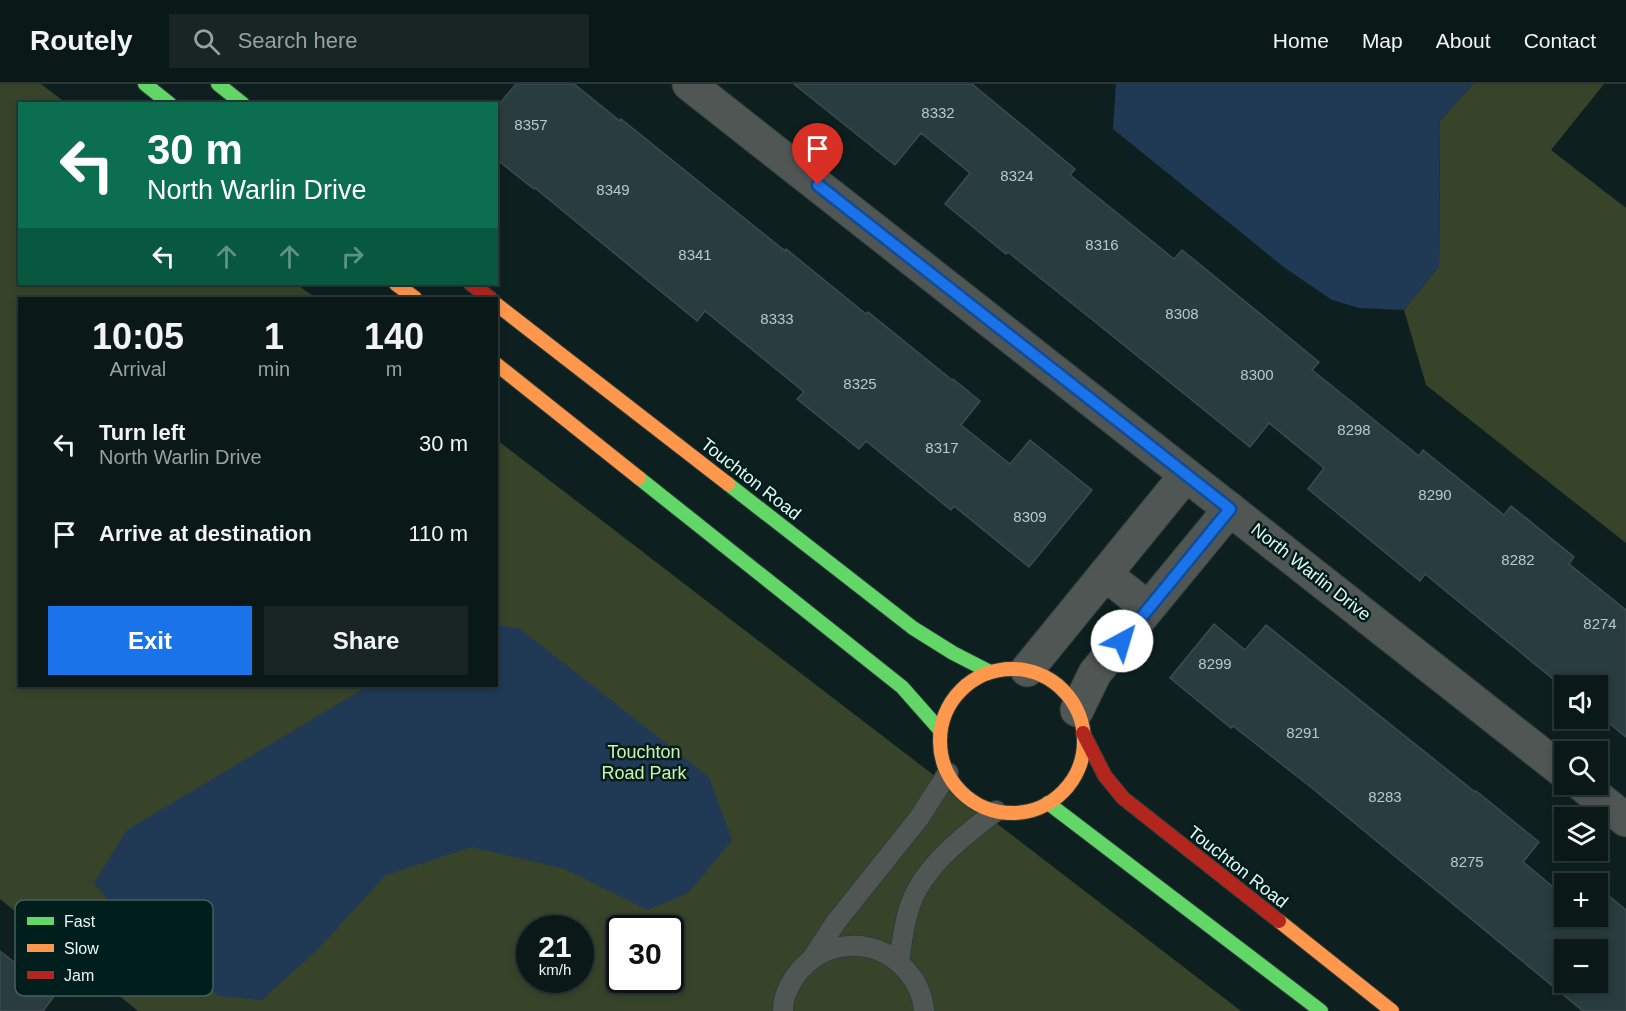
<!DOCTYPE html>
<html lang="en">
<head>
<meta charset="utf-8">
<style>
	body { margin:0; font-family:Helvetica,sans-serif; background:#182524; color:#f1f3f6; height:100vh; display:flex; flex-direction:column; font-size:22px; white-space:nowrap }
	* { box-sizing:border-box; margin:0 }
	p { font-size:20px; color:#99a0a1 }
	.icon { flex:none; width:33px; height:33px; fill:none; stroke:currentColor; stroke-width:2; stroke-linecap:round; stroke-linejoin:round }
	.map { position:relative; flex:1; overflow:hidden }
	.details { position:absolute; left:18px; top:213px; width:480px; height:390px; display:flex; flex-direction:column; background:#0a1817; border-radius:0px; box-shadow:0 3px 9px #0003,0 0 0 2px #2a3736 }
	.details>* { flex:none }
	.hud { position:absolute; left:18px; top:18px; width:480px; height:183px; border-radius:0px; box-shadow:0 3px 9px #0003,0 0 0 2px #2a3736; background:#0b6e4f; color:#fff; overflow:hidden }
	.fabs { position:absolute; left:1554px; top:591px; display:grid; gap:12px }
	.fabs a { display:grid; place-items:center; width:54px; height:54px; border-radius:0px; background:#0a1817; box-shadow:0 3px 9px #0003,0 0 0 2px #2a3736; font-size:30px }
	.speed { position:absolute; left:516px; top:831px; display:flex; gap:12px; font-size:30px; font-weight:700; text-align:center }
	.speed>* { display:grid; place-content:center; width:78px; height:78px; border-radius:50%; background:#0a1817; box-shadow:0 3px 9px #0003,0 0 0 2px #2a3736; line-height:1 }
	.speed small { font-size:15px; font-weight:400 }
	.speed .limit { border:3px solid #111; border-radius:9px; background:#fff; color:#111 }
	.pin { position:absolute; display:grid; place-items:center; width:51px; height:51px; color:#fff; margin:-62px -26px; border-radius:50% 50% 50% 0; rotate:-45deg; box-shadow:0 0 6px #0007 }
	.pin .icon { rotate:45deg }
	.me { position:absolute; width:66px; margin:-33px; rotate:39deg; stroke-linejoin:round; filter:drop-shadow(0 0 4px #0008) }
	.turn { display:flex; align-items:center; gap:21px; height:126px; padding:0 30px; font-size:27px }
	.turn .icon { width:78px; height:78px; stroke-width:2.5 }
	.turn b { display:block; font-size:42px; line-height:51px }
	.lanes { display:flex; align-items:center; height:57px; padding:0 30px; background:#0003; justify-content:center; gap:30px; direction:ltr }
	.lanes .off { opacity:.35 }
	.eta { display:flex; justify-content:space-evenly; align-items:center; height:102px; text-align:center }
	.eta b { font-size:36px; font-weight:600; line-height:42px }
	.cta { display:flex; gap:12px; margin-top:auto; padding:12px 30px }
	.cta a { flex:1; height:69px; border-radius:0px; background:#1a73e8; color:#fff; font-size:24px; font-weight:600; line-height:69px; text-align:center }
	.cta a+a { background:#182524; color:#f1f3f6 }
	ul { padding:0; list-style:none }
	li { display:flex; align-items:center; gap:18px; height:90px; padding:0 30px }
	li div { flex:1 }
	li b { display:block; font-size:22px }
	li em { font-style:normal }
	header { display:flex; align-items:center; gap:36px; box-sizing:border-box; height:84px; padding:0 30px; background:#0a1817; border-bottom:2px solid #2a3736 }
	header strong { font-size:28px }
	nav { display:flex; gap:33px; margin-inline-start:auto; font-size:21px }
	.search { width:420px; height:54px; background:#182524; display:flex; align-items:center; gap:15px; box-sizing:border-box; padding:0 21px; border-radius:0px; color:#99a0a1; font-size:22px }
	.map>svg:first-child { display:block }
	.green { fill:#374429; fill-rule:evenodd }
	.water { fill:#203955 }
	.building { fill:#293d3e; stroke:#3d4b4d; stroke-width:1.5; fill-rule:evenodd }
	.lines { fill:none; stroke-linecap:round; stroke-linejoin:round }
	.lane-casing { stroke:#2d3d3b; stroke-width:22 }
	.street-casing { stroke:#2d3d3b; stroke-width:35 }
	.fast-casing { stroke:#2d3d3b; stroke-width:16 }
	.slow-casing { stroke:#2d3d3b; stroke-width:16 }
	.jam-casing { stroke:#2d3d3b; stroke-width:16 }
	.lane { stroke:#505654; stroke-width:20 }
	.street { stroke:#505654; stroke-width:33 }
	.fast { stroke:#63d668; stroke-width:14 }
	.slow { stroke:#ff974d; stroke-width:14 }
	.jam { stroke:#b3261e; stroke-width:14 }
	.route-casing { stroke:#114b97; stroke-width:15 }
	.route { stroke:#1a73e8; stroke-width:10 }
	.labels { text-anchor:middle; stroke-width:5; stroke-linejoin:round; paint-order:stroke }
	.number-label { font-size:15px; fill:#b7c9c8 }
	.street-label { font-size:18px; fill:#e6f8f6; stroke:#001e1c }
	.park-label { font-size:18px; fill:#d5efac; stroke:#001e1c }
	.key { fill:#001e1c; stroke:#455f5d; stroke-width:1.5 }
	.key-label { font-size:16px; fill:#e6f8f6 }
</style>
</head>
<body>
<header>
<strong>Routely</strong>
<div class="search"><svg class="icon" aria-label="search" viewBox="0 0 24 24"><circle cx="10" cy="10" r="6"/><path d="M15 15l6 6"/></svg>Search here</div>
<nav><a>Home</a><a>Map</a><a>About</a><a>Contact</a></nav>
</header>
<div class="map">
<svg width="1626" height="927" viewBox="0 0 1626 927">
	<rect width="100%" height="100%" fill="#0d201f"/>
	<!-- green -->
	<path class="green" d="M0 0H41L66 19 20 20V200H296L316 214H20V602H496L497 356 1241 927H138L0 815ZM530 844H580V896H530ZM620 844H670V896H620Z
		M1473 0H1604L1551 66 1626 124V459L1426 301 1404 226 1439 182 1440 37Z"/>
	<!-- water -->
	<path class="water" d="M1116 0H1473L1440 37 1439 182 1404 226 1359 224 1332 216 1285 184 1113 45Z
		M497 541 519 544 709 693 732 756 688 809 648 826 565 785 472 763 386 791 319 864 262 916 219 912 133 846 94 799 127 746 368 602H496Z"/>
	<!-- building -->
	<path class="building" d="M516 0H574L620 37 621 35 785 167 786 165 866 230 868 228 952 296 953 295 980 317 961 341 1010 380 1030 356 1092 406 1029 483 954 422 951 426 866 357 859 365 797 315 804 308 705 227 697 237 535 104 534 105 496 75V24Z
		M794 0H972L1075 85 1070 91 1174 175 1182 166 1319 278 1312 286 1419 372 1423 366 1504 431 1511 422 1574 473 1569 480 1626 526V653L1598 630V602H1564V604L1425 490 1420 497 1308 405 1324 384 1269 339 1250 363 1094 237 1008 168 1006 170 945 120 970 89 921 49 895 81Z
		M1214 540 1245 566 1266 541 1475 708 1476 707 1539 758 1523 778 1564 812V832H1590L1598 839V803L1626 826V927H1583L1312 704 1233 642 1231 644 1170 594ZM1564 866H1598V898H1564Z
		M0 867 55 911 43 927H0Z"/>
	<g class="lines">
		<defs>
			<path id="lane" d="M813 873 836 838 919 734 948 689
				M899 878C902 858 904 837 911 819 925 781 965 751 996 727
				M783 927C783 923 783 918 785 913 786 909 788 905 790 901 813 856 873 848 906 886 917 898 923 911 924 927"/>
			<path id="street" d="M689 0 1564 688
				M1105 490 1148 524
				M1027 586 1186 391
				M1077 626 1095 589 1230 425
				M1581 700 1626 736"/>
			<path id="fast" d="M145 0 170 20
				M218 0 243 20
				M639 394 902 603 940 646
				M728 400 913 544 953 569 990 588
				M1048 719 1321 927"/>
			<path id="slow" d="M396 200 415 214
				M496 220 728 400
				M496 280 639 394
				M940 657a72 72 0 1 1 144 0a72 72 0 1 1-144 0Z
				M1279 837 1392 927"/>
			<path id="jam" d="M471 200 490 214
				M1083 649 1105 692 1123 714 1279 837"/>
		</defs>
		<!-- lane casing -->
		<use href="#lane" class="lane-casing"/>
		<!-- street casing -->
		<use href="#street" class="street-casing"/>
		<!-- fast casing -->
		<use href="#fast" class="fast-casing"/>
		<!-- slow casing -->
		<use href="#slow" class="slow-casing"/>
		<!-- jam casing -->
		<use href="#jam" class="jam-casing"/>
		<!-- lane -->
		<use href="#lane" class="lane"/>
		<!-- street -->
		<use href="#street" class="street"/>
		<!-- fast -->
		<use href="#fast" class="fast"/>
		<!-- slow -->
		<use href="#slow" class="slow"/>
		<!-- jam -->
		<use href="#jam" class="jam"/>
	</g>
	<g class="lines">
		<defs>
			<path id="route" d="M818 101 1230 425 1122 557"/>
		</defs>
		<!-- route casing -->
		<use href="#route" class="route-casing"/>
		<!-- route -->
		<use href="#route" class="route"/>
	</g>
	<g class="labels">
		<!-- number labels -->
		<g class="number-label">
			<text x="938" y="34">8332</text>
			<text x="531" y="46">8357</text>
			<text x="1017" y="97">8324</text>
			<text x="613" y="111">8349</text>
			<text x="1102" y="166">8316</text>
			<text x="695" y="176">8341</text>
			<text x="1182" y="235">8308</text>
			<text x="777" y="240">8333</text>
			<text x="1257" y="296">8300</text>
			<text x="860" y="305">8325</text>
			<text x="1354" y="351">8298</text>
			<text x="942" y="369">8317</text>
			<text x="1435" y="416">8290</text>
			<text x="1030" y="438">8309</text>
			<text x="1518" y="481">8282</text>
			<text x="1600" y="545">8274</text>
			<text x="1215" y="585">8299</text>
			<text x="1303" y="654">8291</text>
			<text x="1385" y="718">8283</text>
			<text x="1467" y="783">8275</text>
		</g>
		<!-- street labels -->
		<g class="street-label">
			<text transform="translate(751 395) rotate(38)" y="6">Touchton Road</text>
			<text transform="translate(1311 488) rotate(38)" y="6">North Warlin Drive</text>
			<text transform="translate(1238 783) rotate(38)" y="6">Touchton Road</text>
		</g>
		<!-- park labels -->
		<g class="park-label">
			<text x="644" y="674">Touchton<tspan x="644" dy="21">Road Park</tspan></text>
		</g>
	</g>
	<!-- legend -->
	<rect x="15" y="816" width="198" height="96" rx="9" class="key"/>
	<rect x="27" y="833" width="27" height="8" fill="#63d668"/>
	<rect x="27" y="860" width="27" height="8" fill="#ff974d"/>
	<rect x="27" y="887" width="27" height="8" fill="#b3261e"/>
	<g class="key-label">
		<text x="64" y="843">Fast</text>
		<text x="64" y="870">Slow</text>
		<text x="64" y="897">Jam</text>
	</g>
</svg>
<div class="fabs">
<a><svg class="icon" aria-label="sound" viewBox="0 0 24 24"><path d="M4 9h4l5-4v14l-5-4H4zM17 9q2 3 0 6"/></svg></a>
<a><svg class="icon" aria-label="search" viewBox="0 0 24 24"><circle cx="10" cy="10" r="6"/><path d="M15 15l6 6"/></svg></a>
<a><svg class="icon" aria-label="layers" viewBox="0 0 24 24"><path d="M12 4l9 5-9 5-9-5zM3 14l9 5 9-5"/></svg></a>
<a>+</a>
<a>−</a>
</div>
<div class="speed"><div>21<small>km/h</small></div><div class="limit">30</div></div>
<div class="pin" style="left:818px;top:101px;background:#d93025"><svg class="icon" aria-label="arrive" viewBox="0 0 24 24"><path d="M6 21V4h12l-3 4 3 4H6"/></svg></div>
<svg class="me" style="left:1122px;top:557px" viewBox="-20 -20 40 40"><circle r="19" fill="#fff"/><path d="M0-13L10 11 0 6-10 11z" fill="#1a73e8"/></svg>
<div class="hud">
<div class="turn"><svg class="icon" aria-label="left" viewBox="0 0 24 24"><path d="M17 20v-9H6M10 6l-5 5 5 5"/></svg><div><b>30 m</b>North Warlin Drive</div></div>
<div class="lanes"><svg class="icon" aria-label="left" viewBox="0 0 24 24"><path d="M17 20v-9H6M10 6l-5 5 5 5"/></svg><svg class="icon off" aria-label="ahead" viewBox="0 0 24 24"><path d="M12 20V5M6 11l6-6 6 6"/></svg><svg class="icon off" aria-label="ahead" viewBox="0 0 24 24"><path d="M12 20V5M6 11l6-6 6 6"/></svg><svg class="icon off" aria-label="right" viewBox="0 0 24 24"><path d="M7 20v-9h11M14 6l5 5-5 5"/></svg></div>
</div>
<section class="details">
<div class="eta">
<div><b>10:05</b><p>Arrival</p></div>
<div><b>1</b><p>min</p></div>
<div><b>140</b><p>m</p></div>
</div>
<ul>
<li><svg class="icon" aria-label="left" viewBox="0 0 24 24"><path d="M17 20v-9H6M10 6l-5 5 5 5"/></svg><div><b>Turn left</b><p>North Warlin Drive</p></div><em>30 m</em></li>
<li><svg class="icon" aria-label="arrive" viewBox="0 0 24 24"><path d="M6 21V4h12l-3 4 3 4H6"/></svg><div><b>Arrive at destination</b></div><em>110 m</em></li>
</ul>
<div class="cta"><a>Exit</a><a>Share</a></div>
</section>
</div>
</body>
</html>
